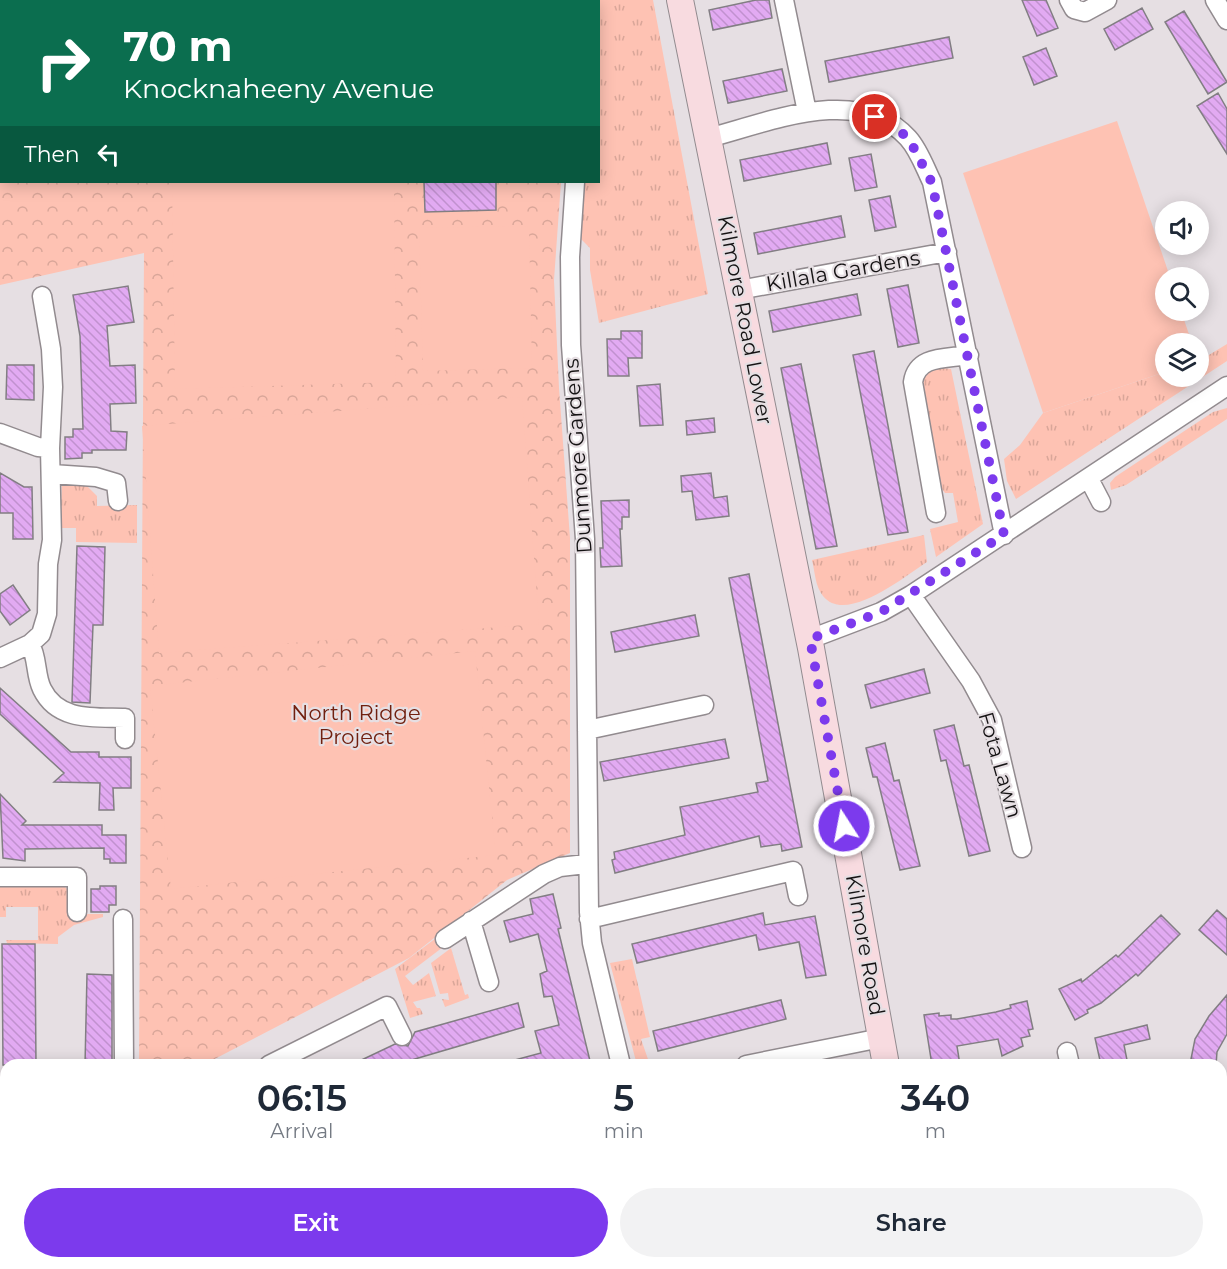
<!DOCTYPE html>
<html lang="en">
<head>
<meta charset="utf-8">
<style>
	body { margin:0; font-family:Montserrat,sans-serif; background:#f2f2f3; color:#1f2937; height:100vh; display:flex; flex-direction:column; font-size:22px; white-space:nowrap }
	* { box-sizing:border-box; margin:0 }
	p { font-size:20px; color:#747a83 }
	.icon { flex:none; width:33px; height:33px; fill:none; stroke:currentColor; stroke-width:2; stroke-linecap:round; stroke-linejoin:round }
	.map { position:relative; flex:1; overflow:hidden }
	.side { position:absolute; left:0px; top:1059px; width:1227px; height:210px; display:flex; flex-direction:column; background:#fff; border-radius:18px 18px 0 0; box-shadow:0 3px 15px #0003 }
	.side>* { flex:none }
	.banner { position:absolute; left:0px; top:0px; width:600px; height:183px; box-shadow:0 3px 15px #0003; background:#0b6e4f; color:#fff; overflow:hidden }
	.controls { position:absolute; left:1155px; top:201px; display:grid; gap:12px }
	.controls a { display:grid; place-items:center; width:54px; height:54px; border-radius:50%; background:#fff; box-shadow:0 3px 15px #0003; font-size:30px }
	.pin { position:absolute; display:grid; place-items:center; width:51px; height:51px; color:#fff; margin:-26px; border:3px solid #fff; border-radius:50%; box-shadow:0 2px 6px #0007 }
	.me { position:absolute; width:66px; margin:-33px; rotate:349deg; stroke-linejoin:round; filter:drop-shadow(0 0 4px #0008) }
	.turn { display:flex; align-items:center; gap:21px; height:126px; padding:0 24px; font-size:27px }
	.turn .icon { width:78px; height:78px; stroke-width:2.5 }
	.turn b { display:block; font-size:42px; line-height:51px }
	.then { display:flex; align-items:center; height:57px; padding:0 24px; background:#0003; gap:12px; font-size:22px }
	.eta { display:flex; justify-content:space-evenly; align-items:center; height:102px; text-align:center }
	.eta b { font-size:36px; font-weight:600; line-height:42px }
	.cta { display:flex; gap:12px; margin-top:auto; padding:12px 24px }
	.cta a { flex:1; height:69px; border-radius:36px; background:#7c3aed; color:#fff; font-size:24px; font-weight:600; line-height:69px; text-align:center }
	.cta a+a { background:#f2f2f3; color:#1f2937 }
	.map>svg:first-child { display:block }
	.grass { fill:url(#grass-tufts) }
	.park { fill:url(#park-crowns) }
	.garden { fill:#fec2b3 }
	.building { fill:url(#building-back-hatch); stroke:#827e83; stroke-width:1.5 }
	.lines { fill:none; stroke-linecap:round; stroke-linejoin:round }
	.street-casing { stroke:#928b8f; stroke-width:21 }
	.secondary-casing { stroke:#928b8f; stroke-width:28 }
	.street { stroke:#fff; stroke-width:18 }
	.secondary { stroke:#f8dbe0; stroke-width:26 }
	.route { stroke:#7c3aed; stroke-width:10; stroke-dasharray:0 18 }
	.labels { text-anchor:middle; stroke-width:4.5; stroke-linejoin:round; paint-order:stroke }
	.street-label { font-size:21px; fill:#151314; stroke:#e6dfe3 }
	.park-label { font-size:21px; fill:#71200f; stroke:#e6dfe3 }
</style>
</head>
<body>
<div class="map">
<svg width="1227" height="1269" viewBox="0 0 1227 1269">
	<defs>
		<pattern id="grass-tufts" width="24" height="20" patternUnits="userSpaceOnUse" patternTransform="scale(1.5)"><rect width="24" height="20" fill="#fec2b3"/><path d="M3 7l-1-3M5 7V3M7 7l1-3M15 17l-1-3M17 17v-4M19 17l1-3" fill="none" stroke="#d9a699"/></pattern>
		<pattern id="park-crowns" width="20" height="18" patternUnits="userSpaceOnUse" patternTransform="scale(1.5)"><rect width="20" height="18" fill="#fec2b3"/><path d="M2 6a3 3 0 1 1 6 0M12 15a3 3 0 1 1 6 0" fill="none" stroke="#d9a699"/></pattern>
		<pattern id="building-back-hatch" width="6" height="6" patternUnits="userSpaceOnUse" patternTransform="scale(1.5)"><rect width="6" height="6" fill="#e2aaf2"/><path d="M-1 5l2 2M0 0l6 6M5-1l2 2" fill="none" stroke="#c191cf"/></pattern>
	</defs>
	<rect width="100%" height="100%" fill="#e6dfe3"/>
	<!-- grass -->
	<path class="grass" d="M599 0H653L708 294 599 323 590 270V248L580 238 584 182H598Z
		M1227 344V361L1016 499 1007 481 1004 459 1020 445 1043 413 1165 372 1166 376H1198L1199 361Z
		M936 367 951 369 983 524 936 557 930 529 958 522 953 493H945L942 489 923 391 924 376Z
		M1227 408V419L1126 485 1111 490 1110 483 1115 477 1213 412Z
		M62 483H84L97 496V506L137 505V543L76 542V528H60Z
		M924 535 927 562C905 576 846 625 823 596 815 586 815 572 812 560Z
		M0 885H63L68 890V911H76L77 914H103V917L74 925 58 937V944L7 943 6 940H38V907H6V917H0Z
		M440 935 447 944 405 976 413 985 429 973 436 996 413 1002 417 1008H420L423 1014 410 1018 395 969Z
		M451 948 465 995 468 994 469 998 445 1007 442 999 449 1000 448 993 440 994 431 963Z
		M632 959 650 1037 641 1039 650 1065H637L610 963Z
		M0 1117H6V1263H197L204 1269H0Z"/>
	<!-- park -->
	<path class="park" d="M0 0H572L2 2V182H561L554 280 559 388 570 538V853L507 880 409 958 203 1065H139L144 253 0 285Z"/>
	<!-- garden -->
	<path class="garden" d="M0 0 114 1 2 2 0 127Z
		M1117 121 1170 277 1166 278V310L1181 311 1192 343 1166 344 1165 372 1043 413 963 173Z
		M172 182H394L396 382 175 389Z
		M529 226 532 368 423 371 419 228Z
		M522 397 539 624 159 653 142 426Z
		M475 651 496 855 171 889 150 686Z"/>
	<!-- building -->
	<path class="building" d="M756 0H769L772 18 713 30 709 10Z
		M1022 0H1046L1058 28 1037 36Z
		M1142 8 1153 29 1115 50 1104 29Z
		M1184 11 1227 82 1208 94 1165 22Z
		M949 37 953 58 829 82 825 61Z
		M1046 48 1057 76 1034 85 1023 57Z
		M782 69 787 91 728 103 723 81Z
		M1218 93 1227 109V154L1197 106Z
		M827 143 831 164 744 181 740 160Z
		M871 154 877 187 855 191 849 158Z
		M424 182H496V210L425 212Z
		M890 196 896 227 875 231 869 200Z
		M841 216 845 237 758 254 754 233Z
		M908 285 919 343 898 347 887 289Z
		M128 286 134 322 107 326 110 366 135 365 136 403 110 404 111 431 127 432 126 450H92V453H82V458L65 459V437H73V429H83L80 336 73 295Z
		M857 294 861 315 773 332 769 311Z
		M621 331H642V358H628L629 376H608L607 339H621Z
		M874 351 908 532 888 535 853 355Z
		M801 364 837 546 816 549 781 368Z
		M7 365H34V400L6 399Z
		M660 384 663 425 640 426 637 386Z
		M714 418 715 432 687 435 686 421Z
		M0 473 24 487H32L33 539H13V513H0Z
		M711 473 714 498 727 496 729 516 696 520 692 491 682 492 681 476Z
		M629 500V517H622V529H620L622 566 601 567 600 548H603L601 501Z
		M77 546 105 547 103 625H93L90 703 72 702Z
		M749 574 802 847 782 851 781 844 761 847 759 836 615 873 612 860 615 859 614 852 685 835 680 807 758 792 756 783 768 781 729 578Z
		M13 585 30 610 10 625 0 611V594Z
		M695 615 699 636 615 652 611 632Z
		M924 669 930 693 871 708 865 685Z
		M0 688 71 752H99V757H131V788H113L114 810H99L100 783 54 782 64 773 0 714Z
		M954 725 964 766 969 765 990 851 969 856 946 760 941 761 934 730Z
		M725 739 729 758 604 781 600 762Z
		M885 743 894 781 899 780 920 866 900 870 877 777H873L866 748Z
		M0 794 26 821 22 825H102V835H126V863H110V859H104V848L25 849V861L3 858Z
		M100 886H116V905H109V912H91V889H100Z
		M553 894 561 928 558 929 591 1065H512L511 1061 541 1053 535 1031 559 1025 552 996 544 997 540 974 547 971 538 934 510 942 504 921 533 914 530 899Z
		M1217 910 1227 919V955L1199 930Z
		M763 913 765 925 815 916 826 975 806 978 799 942 759 950 756 935 637 963 632 944Z
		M1161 915 1180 934 1138 976 1136 974 1101 1003 1087 1010 1088 1013 1075 1020 1059 989 1081 979 1082 982 1116 955 1118 957Z
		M2 944H35L36 1065H3Z
		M87 974 112 975V1065H85Z
		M1227 995V1034L1217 1052 1216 1065H1195V1060L1191 1059 1195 1039 1209 1016Z
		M781 1000 786 1019 658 1051 653 1031Z
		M1027 1001 1033 1029 1028 1030 1030 1036 1021 1038 1023 1046 1002 1056 998 1039 957 1046 960 1065H932L924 1015 939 1013V1016L951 1015V1019H957L996 1012 1011 1008 1010 1005Z
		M518 1003 524 1027 408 1061 410 1065H351L395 1044 408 1046 415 1032Z
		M1147 1025 1150 1039 1124 1045 1128 1065H1101L1095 1038Z"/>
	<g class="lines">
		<defs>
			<path id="street" d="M784 0 807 112
				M1069 0 1074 9 1085 12 1107 0
				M1215 0 1227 20
				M587 2V0
				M708 138C767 123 859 83 908 138 919 150 925 168 932 182L1004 535
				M575 182 570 257 571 345 585 539 589 912 592 943 621 1065
				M739 290 947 252
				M0 433 38 447 50 448
				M52 474 96 477 116 483 118 501
				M1089 479 1101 502
				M936 513 913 382C917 355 946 359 969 355
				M911 595 971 681 992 720 1022 848
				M810 639 881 612 911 595 1227 386
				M30 644C38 658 35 675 42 689 58 722 95 717 125 718V739
				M0 658 30 644 41 634 47 614 48 564 52 540 50 448 53 387 51 349 42 296
				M587 730 704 705
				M0 877H77V912
				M123 919 124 1065
				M589 919 793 871 798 896
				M471 921 489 982
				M445 939 544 874 560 867 586 864
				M1067 1052 1070 1065
				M269 1065 387 1006 402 1036
				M746 1065 881 1038
				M1221 1217 1227 1216
				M211 1263 218 1269
				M1117 1263 1119 1269
				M285 1269 289 1263"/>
			<path id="secondary" d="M680 0 811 648 886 1065
				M922 1263 923 1269"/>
		</defs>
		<!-- street casing -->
		<use href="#street" class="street-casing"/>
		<!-- secondary casing -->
		<use href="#secondary" class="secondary-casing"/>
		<!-- street -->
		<use href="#street" class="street"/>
		<!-- secondary -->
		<use href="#secondary" class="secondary"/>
	</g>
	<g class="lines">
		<!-- route -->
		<path class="route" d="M844 826 810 639 881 612 1004 535 932 183 908 137 875 117"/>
	</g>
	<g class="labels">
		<!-- street labels -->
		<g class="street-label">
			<text transform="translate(843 271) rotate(-10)" y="7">Killala Gardens</text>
			<text transform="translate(745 320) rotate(79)" y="7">Kilmore Road Lower</text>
			<text transform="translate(578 456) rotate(-94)" y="7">Dunmore Gardens</text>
			<text transform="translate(1000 765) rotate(74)" y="7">Fota Lawn</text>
			<text transform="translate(865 945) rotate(80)" y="7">Kilmore Road</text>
		</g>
		<!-- park labels -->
		<g class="park-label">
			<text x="356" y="720">North Ridge<tspan x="356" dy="24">Project</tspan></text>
		</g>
	</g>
</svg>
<div class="controls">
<a><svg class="icon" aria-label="sound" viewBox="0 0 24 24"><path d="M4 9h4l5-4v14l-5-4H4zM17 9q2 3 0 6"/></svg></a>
<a><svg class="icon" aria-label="search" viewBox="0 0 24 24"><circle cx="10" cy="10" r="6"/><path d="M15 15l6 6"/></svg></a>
<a><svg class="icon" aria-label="layers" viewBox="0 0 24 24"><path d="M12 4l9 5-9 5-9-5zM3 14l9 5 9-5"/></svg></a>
</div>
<div class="pin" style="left:875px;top:117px;background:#d93025"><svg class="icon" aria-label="arrive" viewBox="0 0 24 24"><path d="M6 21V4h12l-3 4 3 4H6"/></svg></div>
<svg class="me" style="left:844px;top:826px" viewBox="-20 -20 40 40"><circle r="17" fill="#7c3aed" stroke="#fff" stroke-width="3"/><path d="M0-11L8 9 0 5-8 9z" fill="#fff"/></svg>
<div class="banner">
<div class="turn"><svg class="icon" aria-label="right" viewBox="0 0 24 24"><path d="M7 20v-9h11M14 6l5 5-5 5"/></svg><div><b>70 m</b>Knocknaheeny Avenue</div></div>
<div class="then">Then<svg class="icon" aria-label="left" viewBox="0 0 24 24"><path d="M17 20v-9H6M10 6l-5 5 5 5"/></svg></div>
</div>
<section class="side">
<div class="eta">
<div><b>06:15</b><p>Arrival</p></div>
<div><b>5</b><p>min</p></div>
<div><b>340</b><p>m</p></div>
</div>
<div class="cta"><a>Exit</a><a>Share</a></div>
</section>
</div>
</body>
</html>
